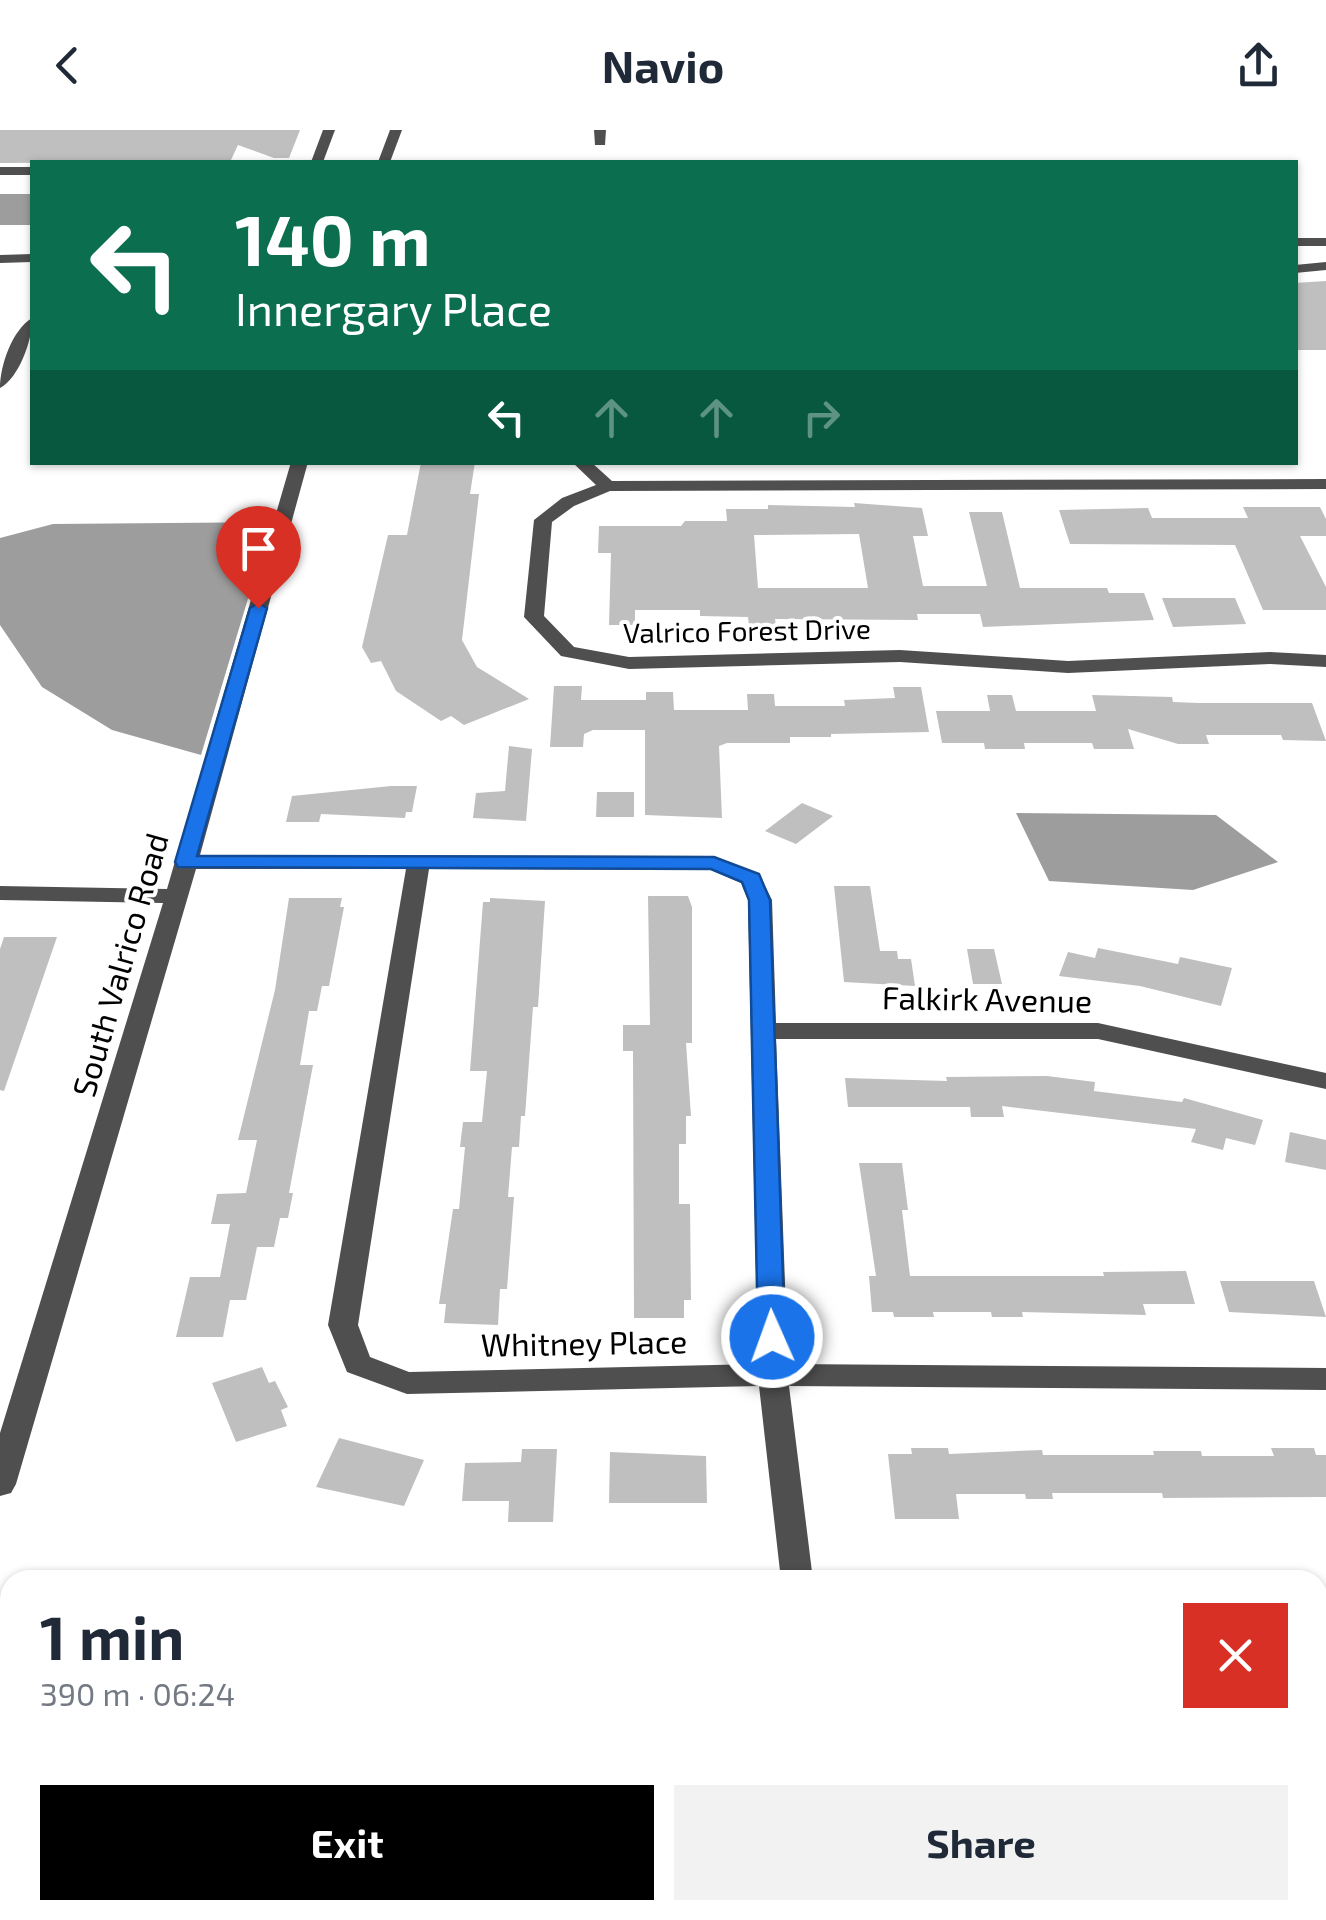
<!DOCTYPE html>
<html lang="en">
<head>
<meta charset="utf-8">
<style>
	body { margin:0; font-family:"Exo 2",sans-serif; background:#f2f2f3; color:#1f2937; height:100vh; display:flex; flex-direction:column; font-size:38px; white-space:nowrap }
	* { box-sizing:border-box; margin:0 }
	p { font-size:32px; color:#747a83 }
	.icon { flex:none; width:55px; height:55px; fill:none; stroke:currentColor; stroke-width:2; stroke-linecap:round; stroke-linejoin:round }
	.map { position:relative; flex:1; overflow:hidden }
	.side { position:absolute; left:0px; top:1440px; width:1328px; height:350px; display:flex; flex-direction:column; background:#fff; border-radius:30px 30px 0 0; box-shadow:0 2px 8px #0004 }
	.side>* { flex:none }
	.banner { position:absolute; left:30px; top:30px; width:1268px; height:305px; border-radius:0px; box-shadow:0 2px 8px #0004; background:#0b6e4f; color:#fff; overflow:hidden }
	.pin { position:absolute; display:grid; place-items:center; width:85px; height:85px; color:#fff; margin:-102px -42px; border-radius:50% 50% 50% 0; rotate:-45deg; box-shadow:0 0 10px #0007 }
	.pin .icon { rotate:45deg }
	.me { position:absolute; width:110px; margin:-55px; rotate:358deg; stroke-linejoin:round; filter:drop-shadow(0 0 8px #0008) }
	.turn { display:flex; align-items:center; gap:35px; height:210px; padding:0 40px; font-size:45px }
	.turn .icon { width:130px; height:130px; stroke-width:2.5 }
	.turn b { display:block; font-size:70px; line-height:85px }
	.lanes { display:flex; align-items:center; height:95px; padding:0 40px; background:#0003; justify-content:center; gap:50px; direction:ltr }
	.lanes .off { opacity:.35 }
	.round { display:grid; place-items:center; flex:none; width:105px; height:105px; border-radius:0px; background:#f2f2f3 }
	.head { display:flex; align-items:center; justify-content:space-between; height:170px; padding:0 40px }
	h1 { font-size:60px; font-weight:700; line-height:75px }
	.action { display:flex; gap:20px; margin-top:auto; padding:20px 40px }
	.action a { flex:1; height:115px; border-radius:0px; background:#000; color:#fff; font-size:40px; font-weight:700; line-height:115px; text-align:center }
	.action a+a { background:#f2f2f3; color:#1f2937 }
	header { display:flex; justify-content:space-between; align-items:center; height:130px; padding:0 40px; background:#fff; font-size:45px; font-weight:700 }
	.map>svg:first-child { display:block }
	.water { fill:#9d9d9d }
	.building { fill:#bfbfbf; fill-rule:evenodd }
	.lines { fill:none; stroke-linecap:round; stroke-linejoin:round }
	.minor { fill:#4f4f4f; fill-rule:evenodd }
	.route { fill:#1a73e8; stroke:#114b97; stroke-width:2.5 }
	.labels { text-anchor:middle; stroke-width:8; stroke-linejoin:round; paint-order:stroke }
	.far-street-label { font-size:28px; fill:#000; stroke:#fff }
	.street-label { font-size:32px; fill:#000; stroke:#fff }
</style>
</head>
<body>
<header><svg class="icon" aria-label="back" viewBox="0 0 24 24"><path d="M15 5l-7 7 7 7"/></svg>Navio<svg class="icon" aria-label="share" viewBox="0 0 24 24"><path d="M12 15V3M7 8l5-5 5 5M5 13v7h14v-7"/></svg></header>
<div class="map">
<svg width="1326" height="1790" viewBox="0 0 1326 1790">
	<rect width="100%" height="100%" fill="#fff"/>
	<!-- water -->
	<path class="water" d="M0 64H32V95H0Z
		M271 392 201 625 112 600 42 557 0 495V408L53 394Z
		M1016 683 1216 685 1278 732 1193 760 1049 751Z"/>
	<!-- building -->
	<path class="building" d="M0 0H300L289 28H274L238 15 230 32 0 33Z
		M1326 151V220H1295V153Z
		M421 332H475L470 364H479L462 510 477 537 529 569 464 595 451 586 441 591 396 561 381 531 371 533 362 517 388 405H407Z
		M854 373 922 378 928 406H913L923 456H987L969 382H1002L1020 458H1107L1109 463H1144L1154 490 983 497 980 484H917L918 490 775 489 776 496H749L748 487 700 486V480H635V495H609L611 423H598L599 396H681L685 391H727L726 379H768V375L855 377ZM859 404 868 458H758L754 405Z
		M1243 377H1320L1326 389V406H1300L1326 457V480H1263L1235 415 1070 414 1059 380 1148 378 1152 388H1248Z
		M1162 468H1235L1246 494 1173 497Z
		M554 556H582L581 570H646V562H673L674 580H748L747 564H774L775 576H845L844 570 895 568 893 557H921L929 602 831 604V607H790V613H727L719 616 722 688 645 685V600H593L584 604 583 617H550Z
		M987 565H1012L1016 581H1096L1092 565 1172 567 1173 572 1199 573H1312L1326 611 1283 610 1281 605H1206L1209 614H1178L1128 599 1134 619H1094L1092 613H1024L1025 619H985L984 613H942L936 581H990Z
		M509 616 532 619 526 691 473 688 476 663 505 661Z
		M391 656H417L412 682H406L405 688 321 684 319 692H286L292 666Z
		M597 662H634V687H596Z
		M802 673 833 686 796 714 765 701Z
		M834 756H870L880 821H897L898 829H911L915 856 844 852Z
		M648 766H688L692 777V913H686L691 986H686V1014H679V1074H690L691 1170H684V1188H634L633 921H623V895H650Z
		M289 768H342L340 777H344L329 856H322L317 881H309L300 935H313L289 1063H293L288 1088H280L274 1117H257L246 1170H230L223 1207H176L190 1147H220L230 1094H211L217 1064 246 1063 257 1010H238L275 860Z
		M490 768 545 771 538 877H533L525 986H521L519 1017H512L508 1067H514L507 1159H500L498 1195 444 1193 446 1174H439L453 1079H459L465 1017H460L463 992H482L487 941H470L483 772H490Z
		M4 807H57L4 961 0 960V819Z
		M1098 818 1178 834 1180 827 1232 838 1221 876 1140 856 1059 846 1068 822 1095 828Z
		M967 819H994L1002 854H973Z
		M1047 946 1095 952 1094 961 1182 972 1184 968 1263 990 1255 1015 1226 1008 1223 1020 1191 1012 1196 999 1002 976 1004 987H971L970 977H848L845 948 947 951 946 947Z
		M1290 1002 1326 1010V1040L1285 1032Z
		M859 1033H902L908 1080H902L910 1146H1104L1103 1142 1186 1141 1195 1174H1143L1146 1185 1022 1182 1023 1187H992L991 1182H933L934 1187H894L893 1182H872L869 1146H876Z
		M1220 1151H1314L1326 1187 1229 1182Z
		M262 1237 269 1253 275 1251 288 1277 281 1280 287 1296 236 1312 212 1253Z
		M339 1308 424 1330 404 1376 316 1357Z
		M911 1318H948L949 1324 1042 1320 1043 1325H1154L1153 1321H1201L1202 1326H1274L1271 1318H1314L1316 1325H1326V1367L1163 1368 1162 1363H1052L1053 1369H1026L1025 1364H956L959 1389H895L888 1324H912Z
		M522 1319H557L553 1392H508L509 1371H462L465 1333 521 1332Z
		M610 1322 706 1326 707 1373H609Z"/>
	<g class="lines">
		<!-- minor -->
		<path class="minor" d="M323 0H335L323 32H311Z
			M390 0H402L390 32H378Z
			M594 0H606L605 15H595Z
			M0 37H32V45H0Z
			M1295 108H1326V116H1295Z
			M32 124V132L0 133V125Z
			M1326 132V140L1295 143V135Z
			M32 188C33 209 19 248 0 258 0 236 12 200 32 188Z
			M291 332H308L200 725 714 726 759 744 772 770 776 893H1098L1326 943V959L1098 909H776L788 1234 1326 1238V1260L789 1256 813 1450H781L759 1256 407 1264 347 1242 328 1195 406 739H196L16 1354 11 1363 0 1366V1303L163 773 0 770V756L167 759ZM429 739 711 740 741 753 748 770 758 1234 409 1242 370 1227 358 1195Z
			M572 332H591L612 351 1326 349V359L610 361 574 376 552 392 544 486 574 517 629 527 900 520 1068 531 1270 522 1326 525V537L1270 534 1068 543 900 532 629 539 561 526 524 487 534 390 562 368 596 355Z
			M1318 1620H1326V1650H1318Z
			M0 1625H10V1655H0Z
			M252 1780H290L289 1790H251Z
			M820 1780H858L859 1790H821Z"/>
	</g>
	<!-- route -->
	<path class="route" d="M258 473 267 478 197 726 714 727 759 744 770 770 785 1207 781 1214H762L758 1207 749 770 742 752 711 739 178 737 175 732 250 478Z"/>
	<g class="labels">
		<!-- far-street labels -->
		<g class="far-street-label">
			<text transform="translate(747 501) rotate(-1)" y="10">Valrico Forest Drive</text>
		</g>
		<!-- street labels -->
		<g class="street-label">
			<text transform="translate(121 835) rotate(-74)" y="11">South Valrico Road</text>
			<text transform="translate(987 870) rotate(1)" y="11">Falkirk Avenue</text>
			<text transform="translate(584 1214) rotate(-1)" y="11">Whitney Place</text>
		</g>
	</g>
</svg>
<div class="pin" style="left:258px;top:478px;background:#d93025"><svg class="icon" aria-label="arrive" viewBox="0 0 24 24"><path d="M6 21V4h12l-3 4 3 4H6"/></svg></div>
<svg class="me" style="left:772px;top:1207px" viewBox="-20 -20 40 40"><circle r="17" fill="#1a73e8" stroke="#fff" stroke-width="3"/><path d="M0-11L8 9 0 5-8 9z" fill="#fff"/></svg>
<div class="banner">
<div class="turn"><svg class="icon" aria-label="left" viewBox="0 0 24 24"><path d="M17 20v-9H6M10 6l-5 5 5 5"/></svg><div><b>140 m</b>Innergary Place</div></div>
<div class="lanes"><svg class="icon" aria-label="left" viewBox="0 0 24 24"><path d="M17 20v-9H6M10 6l-5 5 5 5"/></svg><svg class="icon off" aria-label="ahead" viewBox="0 0 24 24"><path d="M12 20V5M6 11l6-6 6 6"/></svg><svg class="icon off" aria-label="ahead" viewBox="0 0 24 24"><path d="M12 20V5M6 11l6-6 6 6"/></svg><svg class="icon off" aria-label="right" viewBox="0 0 24 24"><path d="M7 20v-9h11M14 6l5 5-5 5"/></svg></div>
</div>
<section class="side">
<div class="head"><div><h1>1 min</h1><p>390 m · 06:24</p></div><a class="round" style="background:#d93025;color:#fff"><svg class="icon" aria-label="close" viewBox="0 0 24 24"><path d="M6 6l12 12M18 6L6 18"/></svg></a></div>
<div class="action"><a>Exit</a><a>Share</a></div>
</section>
</div>
</body>
</html>
